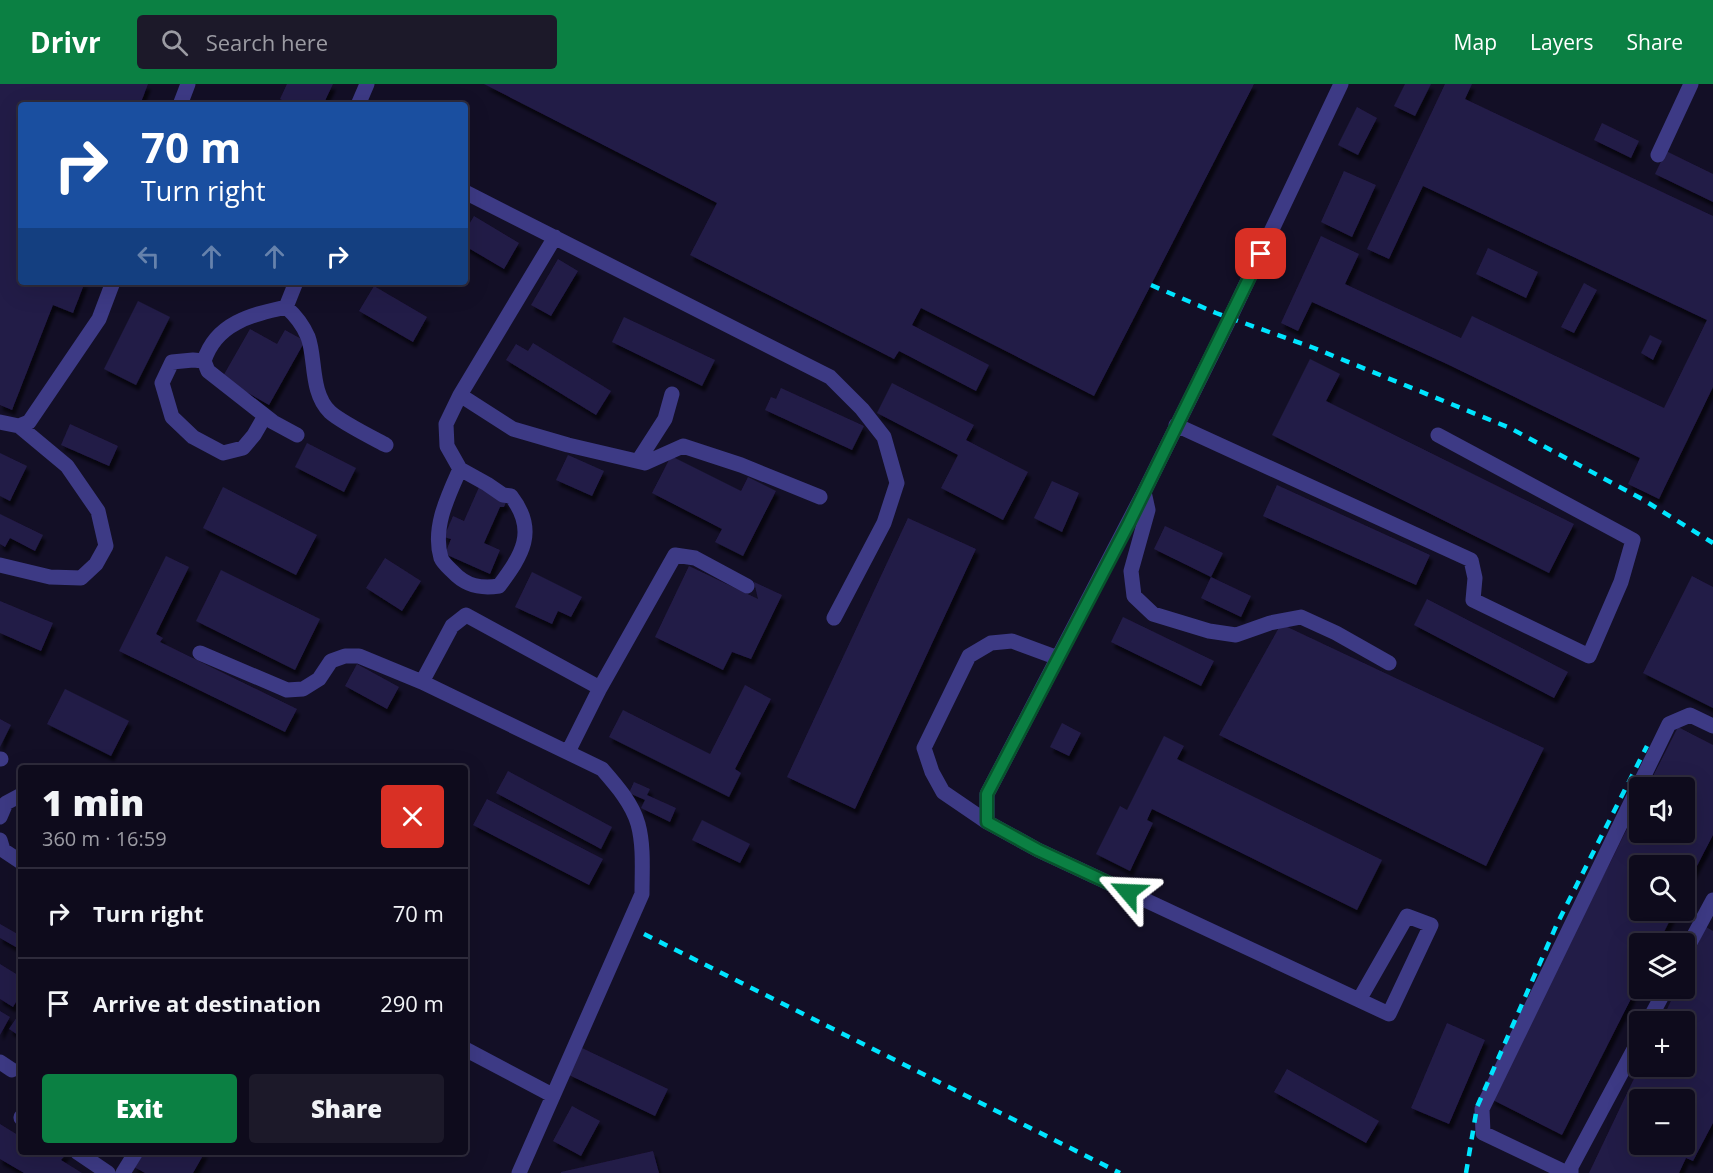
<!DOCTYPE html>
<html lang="en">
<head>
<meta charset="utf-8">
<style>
	body { margin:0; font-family:"Open Sans",sans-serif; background:#1c1929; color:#f1f3f6; height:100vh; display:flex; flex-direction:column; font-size:22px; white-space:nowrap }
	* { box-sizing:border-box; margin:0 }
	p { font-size:20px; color:#9b9ba3 }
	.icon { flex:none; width:33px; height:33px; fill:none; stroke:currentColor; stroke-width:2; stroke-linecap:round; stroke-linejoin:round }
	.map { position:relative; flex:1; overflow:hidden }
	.panel { position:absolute; left:18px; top:681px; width:450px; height:390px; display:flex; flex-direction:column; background:#0e0b1c; border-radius:6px; box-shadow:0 6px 24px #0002,0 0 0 2px #2e2b3b }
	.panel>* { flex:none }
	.guide { position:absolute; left:18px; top:18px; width:450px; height:183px; border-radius:6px; box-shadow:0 6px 24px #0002,0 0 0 2px #2e2b3b; background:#1a4fa0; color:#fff; overflow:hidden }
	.controls { position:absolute; left:1629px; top:693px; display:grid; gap:12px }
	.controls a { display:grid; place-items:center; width:66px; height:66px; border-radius:6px; background:#0e0b1c; box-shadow:0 6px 24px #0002,0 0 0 2px #2e2b3b; font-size:30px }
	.pin { position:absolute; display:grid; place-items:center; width:51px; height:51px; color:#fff; margin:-26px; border-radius:12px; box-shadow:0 3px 9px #0006 }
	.me { position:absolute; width:66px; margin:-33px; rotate:296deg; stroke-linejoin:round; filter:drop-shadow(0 0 4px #0008) }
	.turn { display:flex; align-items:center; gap:21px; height:126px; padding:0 24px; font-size:27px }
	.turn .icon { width:78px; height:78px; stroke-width:2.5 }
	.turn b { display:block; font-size:42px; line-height:51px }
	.lanes { display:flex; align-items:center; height:57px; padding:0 24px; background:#0003; justify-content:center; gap:30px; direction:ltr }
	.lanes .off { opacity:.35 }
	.round { display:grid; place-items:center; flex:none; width:63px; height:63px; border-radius:6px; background:#1c1929 }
	.headline { display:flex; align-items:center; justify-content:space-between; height:102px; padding:0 24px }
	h1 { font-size:36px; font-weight:800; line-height:45px }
	.primary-button { display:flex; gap:12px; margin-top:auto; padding:12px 24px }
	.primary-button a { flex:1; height:69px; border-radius:6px; background:#0b8043; color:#fff; font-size:24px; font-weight:800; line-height:69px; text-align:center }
	.primary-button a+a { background:#1c1929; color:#f1f3f6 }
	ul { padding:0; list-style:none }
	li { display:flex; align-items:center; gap:18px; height:90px; padding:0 24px; border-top:2px solid #2e2b3b }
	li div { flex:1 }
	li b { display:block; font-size:22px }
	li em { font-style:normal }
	header { display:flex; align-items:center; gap:36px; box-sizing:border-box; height:84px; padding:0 30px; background:#0b8043; color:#fff }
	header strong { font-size:28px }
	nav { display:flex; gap:33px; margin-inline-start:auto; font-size:21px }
	.search { width:420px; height:54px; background:#1c1929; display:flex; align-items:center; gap:15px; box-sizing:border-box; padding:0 21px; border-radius:6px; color:#9b9ba3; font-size:22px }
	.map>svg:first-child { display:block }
	.building { fill:#241b47; fill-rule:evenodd; filter:url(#shadow) }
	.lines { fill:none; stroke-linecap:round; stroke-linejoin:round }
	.minor { stroke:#3d3a85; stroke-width:15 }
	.rail { stroke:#00e5ff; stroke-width:4.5; stroke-dasharray:9 8; stroke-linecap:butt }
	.route-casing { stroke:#07532c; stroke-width:15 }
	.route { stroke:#0b8043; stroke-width:10 }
</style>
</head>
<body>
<header>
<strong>Drivr</strong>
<div class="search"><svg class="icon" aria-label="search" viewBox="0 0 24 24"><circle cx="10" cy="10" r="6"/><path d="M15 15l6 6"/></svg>Search here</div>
<nav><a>Map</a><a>Layers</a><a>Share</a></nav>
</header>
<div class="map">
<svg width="1713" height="1089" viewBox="0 0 1713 1089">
	<defs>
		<filter id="shadow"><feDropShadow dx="3" dy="5.5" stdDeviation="1.5" flood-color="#0009"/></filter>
	</defs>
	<rect width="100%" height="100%" fill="#130f26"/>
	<!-- building -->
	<path class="building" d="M0 0H148L140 21H21V198H85L73 229 53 221 12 326 0 321Z
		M287 0H333L323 21H292L280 15Z
		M484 0H1254L1094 312 921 224 912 241 989 281 976 307 899 267 894 275 690 171 717 119Z
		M1405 0H1431L1415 32 1394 22Z
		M1445 0H1472L1465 15 1713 132V303L1659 415 1628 400 1640 374 1449 281 1312 218 1298 247 1281 239 1321 152 1359 170 1345 200 1461 254 1472 232 1664 324 1707 236 1423 102 1389 175 1367 165Z
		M1357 23 1377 34 1358 71 1338 61Z
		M1602 39 1639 57 1631 74 1594 56Z
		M1666 67 1713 90V118L1655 90Z
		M1344 87 1376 101 1352 153 1321 138Z
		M474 132 519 159 504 185 465 162V147Z
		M1488 164 1538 188 1526 214 1476 190Z
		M558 175 578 187 551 232 531 221Z
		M1584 199 1597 206 1574 249 1561 243Z
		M374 202 427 233 413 258 359 227Z
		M138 217 170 233 136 301 104 285Z
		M624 233 715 276 702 302 612 258Z
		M250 245 277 260 285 246 305 257 269 321 222 294Z
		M1650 251 1662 257 1653 276 1641 269Z
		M533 259 611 307 596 331 506 276 516 260 528 267Z
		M1310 275 1340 290 1326 317 1574 440 1549 489 1272 351Z
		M892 299 974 341 966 356 1028 388 1003 436 941 404 958 371 877 329Z
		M781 304 864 342 852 366 765 326 771 313 776 315Z
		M70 340 118 362 109 382 61 361Z
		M307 359 356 384 344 408 295 383Z
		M0 369 27 382 10 417 0 412Z
		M568 371 604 387 592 412 556 396Z
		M671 372 741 407 748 393 776 407 743 472 715 458 722 445 652 409Z
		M1052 397 1079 409 1062 448 1034 434Z
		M480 401 506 418 504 423H500L484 459 500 466 490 490 445 470 451 455 444 453 453 432 464 437Z
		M1277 401 1430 471 1416 501 1263 432Z
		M223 403 317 451 296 491 203 444Z
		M0 430 43 451 35 467 10 454 5 463 0 460Z
		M908 434 976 465 855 725 787 693Z
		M1165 442 1223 469 1211 493 1251 512 1241 533 1201 514 1211 493 1154 465Z
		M166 472 189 483 156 550 163 554 160 558 297 625 285 648 119 567Z
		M385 474 421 497 402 527 366 504Z
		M689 482 758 515 754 498 782 511 751 575 732 568 723 586 655 553Z
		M221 486 320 535 295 586 196 537Z
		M532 488 582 513 571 533 558 527 552 540 515 523Z
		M1692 492 1713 503V624L1643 589Z
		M1427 515 1568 588 1554 614 1414 541Z
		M0 517 53 539 41 567 0 549Z
		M1123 533 1214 577 1201 602 1111 558Z
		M1281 540 1544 664 1486 782 1219 651Z
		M357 580 399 603 387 625 345 602Z
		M745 601 771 615 735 685 741 689 729 713 609 653 623 626 710 670Z
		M65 605 129 637 111 672 47 640Z
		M0 635 11 641 0 663Z
		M1062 639 1081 649 1069 672 1050 663Z
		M1678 643 1713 661V751L1684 807V782H1640V826H1675L1658 860H1640V897L1562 1051 1491 1015 1640 719V748H1684V704H1647Z
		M1164 652 1184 662 1177 675 1382 776 1357 826 1152 725 1147 736 1153 739 1130 787 1096 770 1120 722 1127 726Z
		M508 687 612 743 601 765 496 709Z
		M634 698 650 705 647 711 676 724 670 738 641 724 645 716 629 709Z
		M487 715 603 775 589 801 473 741Z
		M702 736 750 760 740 779 692 756Z
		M0 840 21 852V866L0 854Z
		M1706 843 1713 847V1039L1693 1077 1686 1074 1679 1089H1589L1640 982H1684V938H1661L1677 904H1684V889ZM1640 1016H1684V1060H1640Z
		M0 880 21 893V910L13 923 0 915Z
		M0 927 10 933 0 951Z
		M21 927V953L9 945Z
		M1447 939 1485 956 1449 1040 1411 1024Z
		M582 964 668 1005 655 1032 569 991Z
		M1287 985 1379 1037 1366 1059 1274 1008Z
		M572 1022 600 1037 581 1072 553 1057Z
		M0 1040 21 1053V1068H68L61 1076 82 1089H24L0 1075Z
		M653 1067 659 1089H561V1088Z
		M142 1068H205L193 1089H145L134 1083Z"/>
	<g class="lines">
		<!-- minor -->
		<path class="minor" d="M1341 0 1230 234 1144 408 987 710V738L1038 766 1389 930 1431 841 1407 832 1359 916
			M180 21 188 0
			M358 21 367 0
			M1658 71 1691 0
			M465 108 830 293 862 325 884 353 897 399 884 439 834 534
			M296 198 286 223C251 231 216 239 204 277L208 287 273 338 297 351
			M286 223C295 231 303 241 308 253 316 274 310 309 330 328 341 338 371 353 386 361
			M204 277 193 276 172 278 162 299 172 333 193 353 223 369 243 364 254 351 265 332
			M460 311 513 345 568 361 645 379 683 362 741 381 820 413
			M0 338 19 342 29 338 99 235 113 198
			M1176 341 1471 476 1475 494 1473 516 1589 572 1621 498 1633 456 1438 351
			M638 377 665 335 672 310
			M460 385C448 412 432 444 441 474 443 479 449 484 453 488 466 502 481 505 499 502 522 471 538 447 511 412L503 411 487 400 460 385 447 362 446 340 460 311 555 153
			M1144 408 1148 426 1131 487 1134 512 1153 530 1209 547 1236 551 1270 539 1301 533 1336 549 1389 579
			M0 481 50 493 81 494 96 480 106 462 98 427 67 382 19 342
			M200 569 287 606 303 605 319 595 331 577 345 572H359L422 598 602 685C616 701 632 719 638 740 644 762 642 787 642 810L519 1089
			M422 598 452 542 466 531 600 604
			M568 668 600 604 675 471 695 474 747 502
			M0 675H1
			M0 733 6 719 21 711
			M987 738 943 708 932 688 924 664 969 572 991 559 1012 557 1058 574
			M0 756 3 766 21 778
			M1684 870 1713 816
			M1648 938 1666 904
			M465 965 552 1011
			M0 978 12 986
			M21 1033V1034
			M77 1068 108 1089
			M123 1089 136 1068
			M1567 1089 1483 1049 1482 1025 1669 640 1690 631 1713 642
			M1571 1089V1083L1640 954"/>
		<!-- rail -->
		<path class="rail" d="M1151 201 1216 229 1314 264 1510 344 1642 415 1713 459
			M644 850 1120 1089
			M1466 1089 1477 1023 1557 840 1647 662"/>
	</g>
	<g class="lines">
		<defs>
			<path id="route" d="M1128 808 1038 766 987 738V710L1129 439 1261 170"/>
		</defs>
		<!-- route casing -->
		<use href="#route" class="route-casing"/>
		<!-- route -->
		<use href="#route" class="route"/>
	</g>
</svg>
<div class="controls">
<a><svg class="icon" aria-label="sound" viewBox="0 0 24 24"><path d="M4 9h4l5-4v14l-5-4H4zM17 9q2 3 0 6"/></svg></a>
<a><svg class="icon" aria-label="search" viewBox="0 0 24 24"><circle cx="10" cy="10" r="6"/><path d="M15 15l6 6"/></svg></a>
<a><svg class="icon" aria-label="layers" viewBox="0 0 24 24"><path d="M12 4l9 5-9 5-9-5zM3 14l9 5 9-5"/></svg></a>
<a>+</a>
<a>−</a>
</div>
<div class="pin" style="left:1261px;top:170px;background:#d93025"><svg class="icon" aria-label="arrive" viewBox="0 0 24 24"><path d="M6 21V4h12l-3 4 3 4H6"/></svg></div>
<svg class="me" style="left:1128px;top:808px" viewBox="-20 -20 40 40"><path d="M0-17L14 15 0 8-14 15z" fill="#0b8043" stroke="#fff" stroke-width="4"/></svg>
<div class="guide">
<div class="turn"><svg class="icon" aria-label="right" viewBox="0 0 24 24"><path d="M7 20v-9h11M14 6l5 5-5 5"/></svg><div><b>70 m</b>Turn right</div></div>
<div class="lanes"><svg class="icon off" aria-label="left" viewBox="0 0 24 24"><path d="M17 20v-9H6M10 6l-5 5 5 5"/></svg><svg class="icon off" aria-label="ahead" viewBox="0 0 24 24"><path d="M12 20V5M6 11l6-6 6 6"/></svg><svg class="icon off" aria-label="ahead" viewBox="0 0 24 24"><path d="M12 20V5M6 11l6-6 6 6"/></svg><svg class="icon" aria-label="right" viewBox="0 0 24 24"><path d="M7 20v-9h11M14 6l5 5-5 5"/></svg></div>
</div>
<section class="panel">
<div class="headline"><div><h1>1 min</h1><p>360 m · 16:59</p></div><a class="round" style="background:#d93025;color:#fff"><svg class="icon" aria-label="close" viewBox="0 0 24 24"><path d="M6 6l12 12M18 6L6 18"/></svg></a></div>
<ul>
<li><svg class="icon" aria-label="right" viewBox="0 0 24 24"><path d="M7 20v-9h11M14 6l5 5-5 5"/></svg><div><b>Turn right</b></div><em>70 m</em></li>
<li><svg class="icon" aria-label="arrive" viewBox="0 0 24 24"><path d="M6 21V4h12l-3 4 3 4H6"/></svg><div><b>Arrive at destination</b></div><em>290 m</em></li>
</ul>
<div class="primary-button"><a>Exit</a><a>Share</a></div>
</section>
</div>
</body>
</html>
